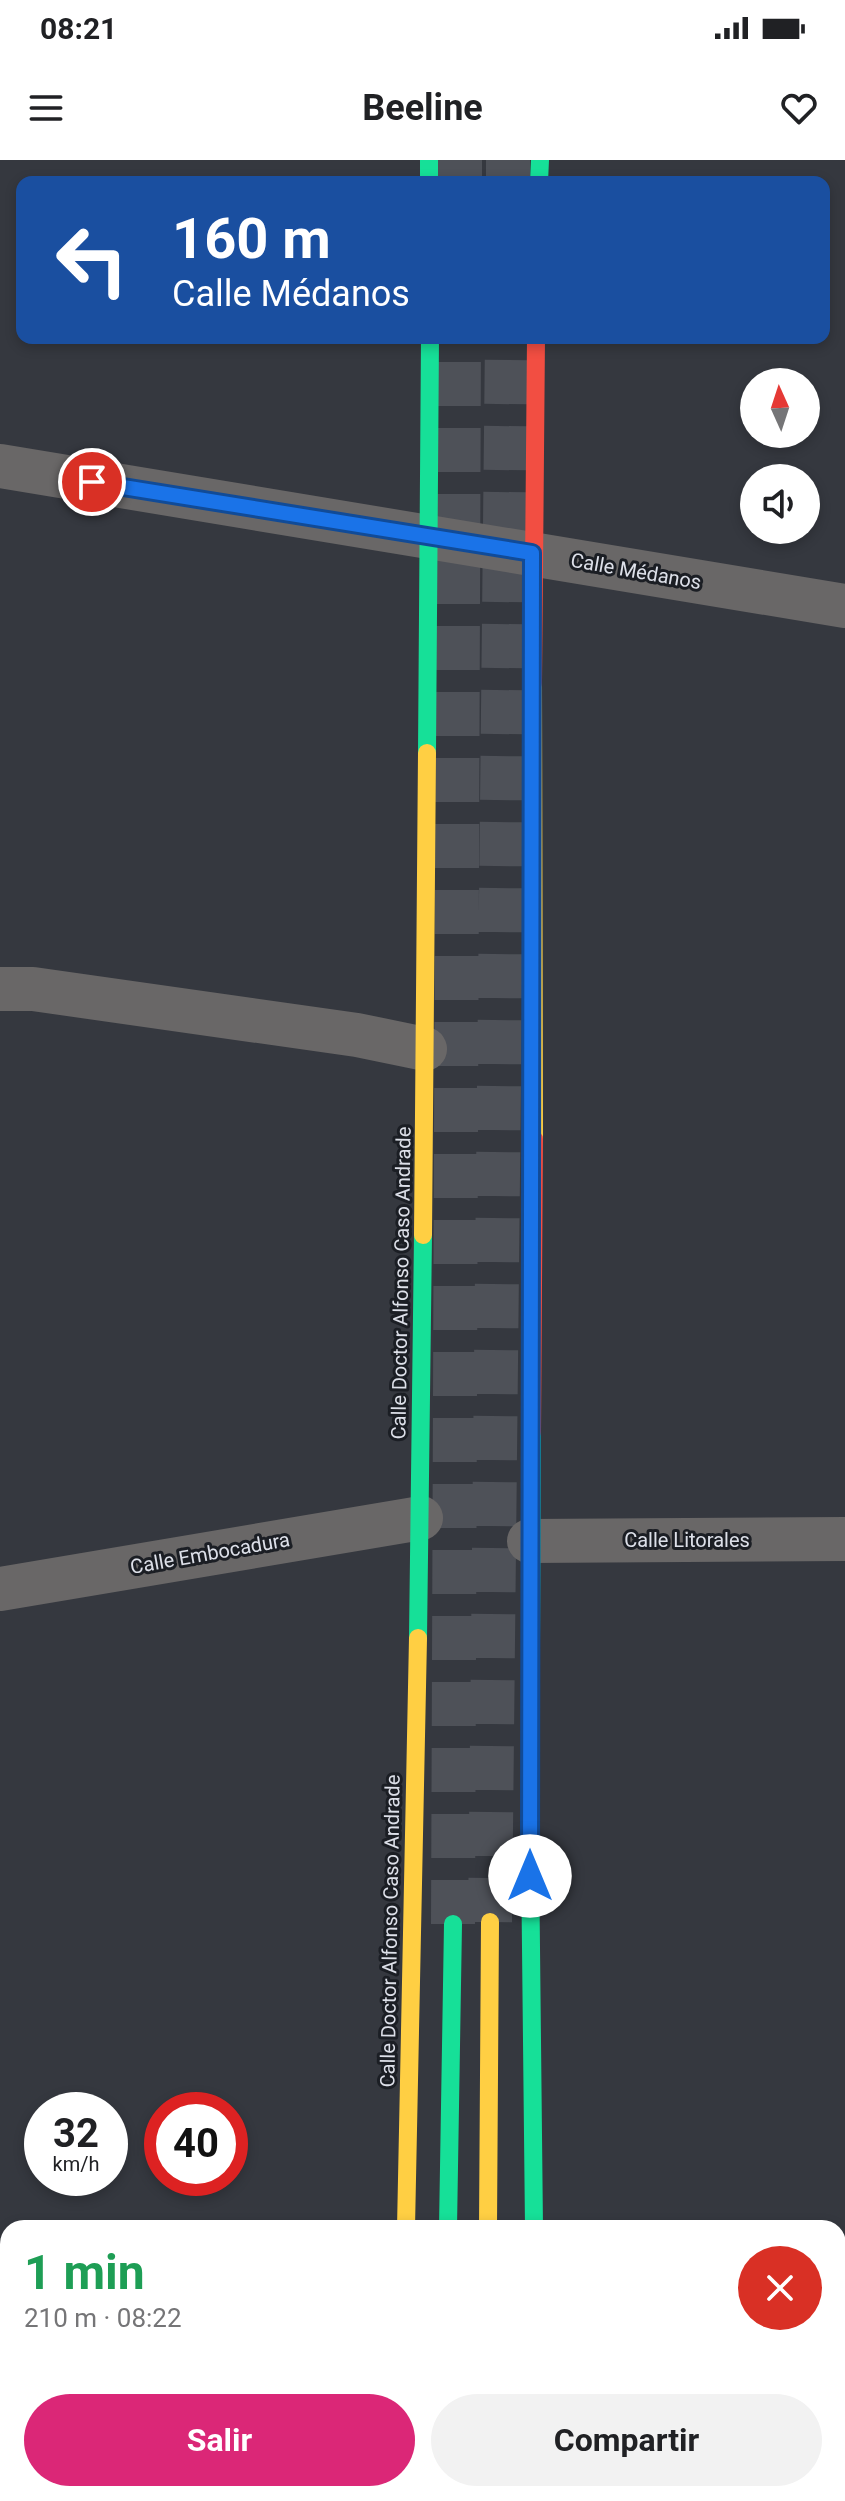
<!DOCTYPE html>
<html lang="es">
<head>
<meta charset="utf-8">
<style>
	body { margin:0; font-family:Roboto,sans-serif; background:#f2f2f2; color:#202124; height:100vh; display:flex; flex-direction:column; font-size:30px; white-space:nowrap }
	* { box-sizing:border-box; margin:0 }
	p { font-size:26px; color:#757577 }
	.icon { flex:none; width:44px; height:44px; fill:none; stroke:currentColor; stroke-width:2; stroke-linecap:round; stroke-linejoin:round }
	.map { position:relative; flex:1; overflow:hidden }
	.side { position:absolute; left:0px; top:2060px; width:846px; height:282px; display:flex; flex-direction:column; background:#fff; border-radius:24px 24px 0 0; box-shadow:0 4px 12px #0003 }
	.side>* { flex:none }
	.banner { position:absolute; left:16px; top:16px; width:814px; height:168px; border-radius:16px; box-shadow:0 4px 12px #0003; background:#1a4fa0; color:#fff; overflow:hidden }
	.needle { width:52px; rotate:357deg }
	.controls { position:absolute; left:740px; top:208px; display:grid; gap:16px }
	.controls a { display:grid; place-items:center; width:80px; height:80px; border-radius:50%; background:#fff; box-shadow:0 4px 12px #0003; font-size:40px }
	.speed { position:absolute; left:24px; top:1932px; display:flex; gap:16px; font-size:40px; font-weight:700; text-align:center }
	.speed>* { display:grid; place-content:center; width:104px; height:104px; border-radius:50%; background:#fff; box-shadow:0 4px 12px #0003; line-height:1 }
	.speed small { font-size:20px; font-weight:400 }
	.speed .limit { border:12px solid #d22; background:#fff; color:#111 }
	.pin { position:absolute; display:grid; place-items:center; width:68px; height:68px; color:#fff; margin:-34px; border:4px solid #fff; border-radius:50%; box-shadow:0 2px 8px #0007 }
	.me { position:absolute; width:88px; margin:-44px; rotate:0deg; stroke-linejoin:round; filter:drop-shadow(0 0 6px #0008) }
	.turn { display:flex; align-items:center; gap:28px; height:168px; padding:0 24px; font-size:36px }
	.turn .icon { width:104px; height:104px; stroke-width:2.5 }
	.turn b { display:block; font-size:56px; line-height:68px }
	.round { display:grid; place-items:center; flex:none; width:84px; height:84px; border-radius:42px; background:#f2f2f2 }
	.head { display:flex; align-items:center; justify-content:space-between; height:136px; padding:0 24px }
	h1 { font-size:48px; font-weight:700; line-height:60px; color:#1e9e55 }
	.action { display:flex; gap:16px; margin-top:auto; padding:16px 24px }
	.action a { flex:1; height:92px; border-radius:48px; background:#db2777; color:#fff; font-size:32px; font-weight:700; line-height:92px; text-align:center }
	.action a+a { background:#f2f2f2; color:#202124 }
	.status { display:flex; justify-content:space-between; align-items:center; height:56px; padding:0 40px; background:#fff; direction:ltr }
	.status svg { height:22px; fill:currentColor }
	header { display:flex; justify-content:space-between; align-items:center; height:104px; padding:0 24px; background:#fff; font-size:36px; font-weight:700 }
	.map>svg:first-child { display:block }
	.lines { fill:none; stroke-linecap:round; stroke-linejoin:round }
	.secondary-tunnel { stroke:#4e5158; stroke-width:44; stroke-dasharray:44 22; stroke-linecap:butt }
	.street { stroke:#696767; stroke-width:44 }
	.fast { stroke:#16e098; stroke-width:18 }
	.slow { stroke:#ffcf43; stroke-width:18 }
	.jam { stroke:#f24e42; stroke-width:18 }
	.route-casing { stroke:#114b97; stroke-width:20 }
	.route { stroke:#1a73e8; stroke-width:14 }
	.labels { text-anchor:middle; stroke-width:6; stroke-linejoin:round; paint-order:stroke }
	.street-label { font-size:20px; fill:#dde0e9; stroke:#1b1e24 }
</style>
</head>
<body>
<div class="status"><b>08:21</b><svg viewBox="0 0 49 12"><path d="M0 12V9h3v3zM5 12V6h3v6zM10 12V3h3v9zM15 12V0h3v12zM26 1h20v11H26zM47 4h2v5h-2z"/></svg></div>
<header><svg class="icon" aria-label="menu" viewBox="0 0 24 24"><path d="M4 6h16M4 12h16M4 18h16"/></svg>Beeline<svg class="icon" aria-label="heart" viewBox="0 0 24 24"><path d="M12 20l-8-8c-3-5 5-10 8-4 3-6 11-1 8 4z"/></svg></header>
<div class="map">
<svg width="845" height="2341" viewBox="0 0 845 2341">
	<rect width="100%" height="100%" fill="#35383f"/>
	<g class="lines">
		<!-- secondary-tunnel -->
		<path class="secondary-tunnel" d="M460 22V0
			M508 22V0
			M490 1762 507 178
			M453 1764 459 178"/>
		<!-- street -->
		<path class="street" d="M0 306 845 446
			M0 829H33L357 875 425 889
			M529 1381 845 1379
			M0 1429 421 1358
			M838 2188 845 2185"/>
		<!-- fast -->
		<path class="fast" d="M429 0V22
			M539 22 540 0
			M427 593 430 178
			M532 1272 530 1694 534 2068
			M418 1478 423 1075
			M448 2068 453 1764
			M399 2334V2341
			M443 2341 444 2334"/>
		<!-- slow -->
		<path class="slow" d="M533 523 534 979
			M423 1075 427 593
			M406 2068 418 1478
			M488 2068 490 1762
			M487 2334V2341"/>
		<!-- jam -->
		<path class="jam" d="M533 523 536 178
			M532 1272 534 979
			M541 2334V2341"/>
	</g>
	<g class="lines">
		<defs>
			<path id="route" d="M92 322 532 393 530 1716"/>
		</defs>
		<!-- route casing -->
		<use href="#route" class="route-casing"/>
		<!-- route -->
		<use href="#route" class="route"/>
	</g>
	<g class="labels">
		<!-- street labels -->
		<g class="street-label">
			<text transform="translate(636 411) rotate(10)" y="7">Calle Médanos</text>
			<text transform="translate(401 1123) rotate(-89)" y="7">Calle Doctor Alfonso Caso Andrade</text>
			<text x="687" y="1387">Calle Litorales</text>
			<text transform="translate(210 1393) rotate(-10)" y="7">Calle Embocadura</text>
			<text transform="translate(390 1771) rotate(-89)" y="7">Calle Doctor Alfonso Caso Andrade</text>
		</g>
	</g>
</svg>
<div class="controls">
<a><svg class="needle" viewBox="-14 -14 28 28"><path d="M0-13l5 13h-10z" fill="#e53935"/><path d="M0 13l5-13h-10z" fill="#757577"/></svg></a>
<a><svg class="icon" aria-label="sound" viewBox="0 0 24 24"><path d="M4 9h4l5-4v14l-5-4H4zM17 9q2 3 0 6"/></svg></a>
</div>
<div class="speed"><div>32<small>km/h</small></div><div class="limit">40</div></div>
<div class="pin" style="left:92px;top:322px;background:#d93025"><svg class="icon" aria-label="arrive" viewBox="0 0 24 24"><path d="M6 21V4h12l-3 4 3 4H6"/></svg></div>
<svg class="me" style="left:530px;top:1716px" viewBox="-20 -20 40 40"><circle r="19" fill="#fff"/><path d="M0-13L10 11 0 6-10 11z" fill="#1a73e8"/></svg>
<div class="banner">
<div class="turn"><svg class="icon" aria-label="left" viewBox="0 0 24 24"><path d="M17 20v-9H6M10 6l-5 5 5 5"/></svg><div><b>160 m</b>Calle Médanos</div></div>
</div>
<section class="side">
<div class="head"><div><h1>1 min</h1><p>210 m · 08:22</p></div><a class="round" style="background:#d93025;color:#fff"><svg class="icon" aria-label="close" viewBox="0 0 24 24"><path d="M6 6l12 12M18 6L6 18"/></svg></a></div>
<div class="action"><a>Salir</a><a>Compartir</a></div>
</section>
</div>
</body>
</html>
